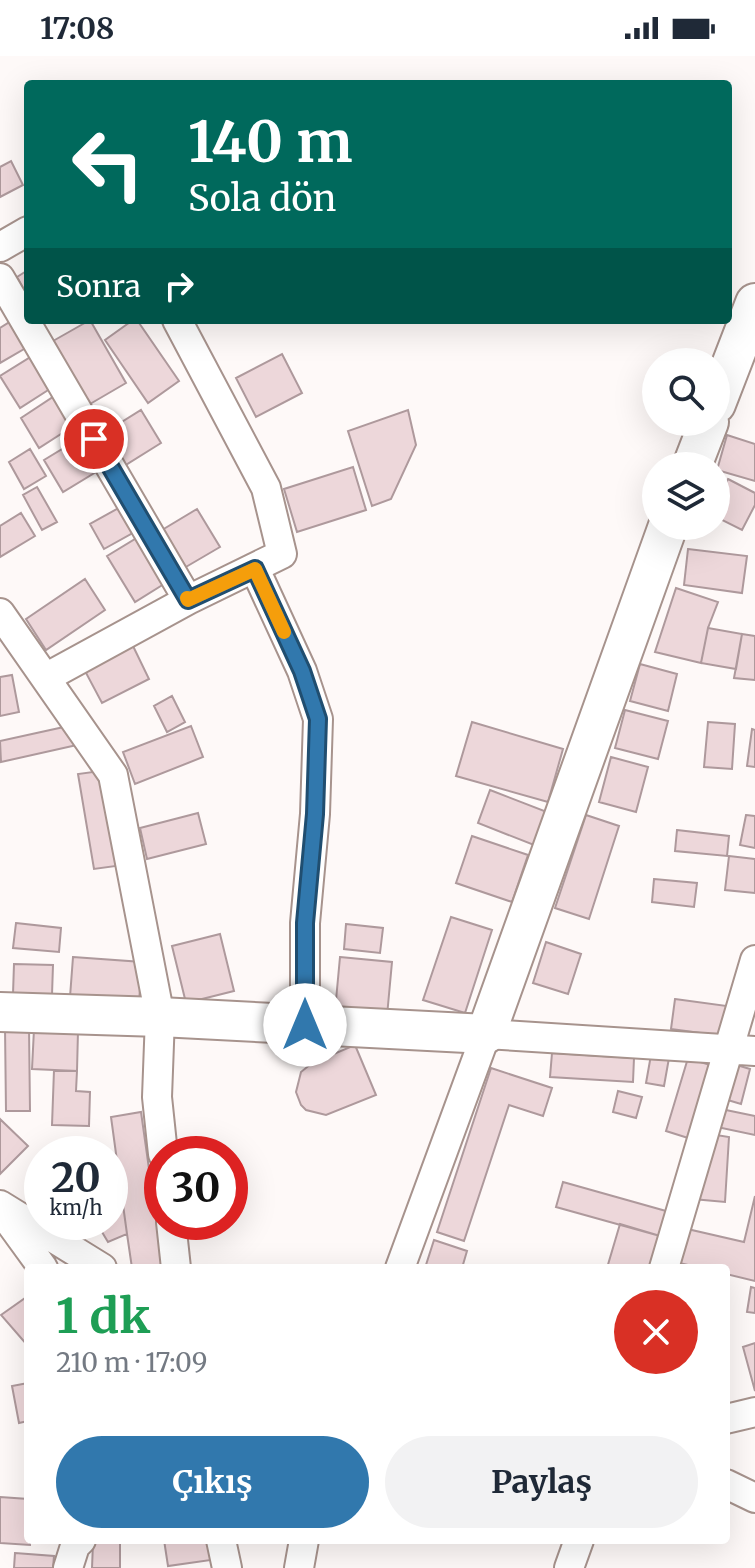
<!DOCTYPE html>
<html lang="tr">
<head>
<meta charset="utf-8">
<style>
	body { margin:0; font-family:Merriweather,serif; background:#f2f2f3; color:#1f2937; height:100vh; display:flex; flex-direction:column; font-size:30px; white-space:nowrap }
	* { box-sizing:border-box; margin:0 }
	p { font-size:26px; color:#747a83 }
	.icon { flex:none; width:44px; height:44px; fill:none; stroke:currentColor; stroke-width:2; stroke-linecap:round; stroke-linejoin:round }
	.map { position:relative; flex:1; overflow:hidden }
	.details { position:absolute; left:24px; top:1208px; width:706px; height:280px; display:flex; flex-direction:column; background:#fff; border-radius:8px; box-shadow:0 8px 32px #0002 }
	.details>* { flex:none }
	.hud { position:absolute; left:24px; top:24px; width:708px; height:244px; border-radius:8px; box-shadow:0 8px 32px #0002; background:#00695c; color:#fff; overflow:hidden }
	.buttons { position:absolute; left:642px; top:292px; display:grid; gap:16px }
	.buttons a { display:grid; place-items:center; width:88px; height:88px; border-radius:50%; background:#fff; box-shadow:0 8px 32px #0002; font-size:40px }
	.speed { position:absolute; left:24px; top:1080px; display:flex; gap:16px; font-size:40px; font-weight:700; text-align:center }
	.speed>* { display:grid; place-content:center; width:104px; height:104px; border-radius:50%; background:#fff; box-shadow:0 8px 32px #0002; line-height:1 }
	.speed small { font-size:20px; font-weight:400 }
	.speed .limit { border:12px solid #d22; background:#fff; color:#111 }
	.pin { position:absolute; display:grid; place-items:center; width:68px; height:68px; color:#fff; margin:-34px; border:4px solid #fff; border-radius:50%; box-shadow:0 2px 8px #0007 }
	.me { position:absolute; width:88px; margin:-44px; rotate:0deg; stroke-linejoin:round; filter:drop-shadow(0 0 6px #0008) }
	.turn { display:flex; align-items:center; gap:28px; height:168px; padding:0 32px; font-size:36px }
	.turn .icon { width:104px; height:104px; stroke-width:2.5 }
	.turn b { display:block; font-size:56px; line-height:68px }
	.then { display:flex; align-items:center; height:76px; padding:0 32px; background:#0003; gap:16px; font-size:30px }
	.round { display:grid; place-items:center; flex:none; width:84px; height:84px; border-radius:42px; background:#f2f2f3 }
	.headline { display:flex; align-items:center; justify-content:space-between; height:136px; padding:0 32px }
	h1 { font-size:48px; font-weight:700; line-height:60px; color:#1e9e55 }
	.cta { display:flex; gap:16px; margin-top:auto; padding:16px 32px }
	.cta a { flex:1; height:92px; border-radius:48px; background:#3178ad; color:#fff; font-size:32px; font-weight:700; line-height:92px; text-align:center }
	.cta a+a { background:#f2f2f3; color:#1f2937 }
	.status { display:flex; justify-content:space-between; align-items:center; height:56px; padding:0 40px; background:#fff; direction:ltr }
	.status svg { height:22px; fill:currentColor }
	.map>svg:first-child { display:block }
	.building { fill:#edd7da; stroke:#ae999c; stroke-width:2 }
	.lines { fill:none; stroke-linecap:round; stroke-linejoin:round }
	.street-casing { stroke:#a7938d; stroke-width:32 }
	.secondary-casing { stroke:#a7938d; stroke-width:42 }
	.street { stroke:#fff; stroke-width:28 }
	.secondary { stroke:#fff; stroke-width:38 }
	.route-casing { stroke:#204e70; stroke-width:20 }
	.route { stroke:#3178ad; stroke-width:14 }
	.slow { stroke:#f59e0b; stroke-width:14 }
</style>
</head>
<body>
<div class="status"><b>17:08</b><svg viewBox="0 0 49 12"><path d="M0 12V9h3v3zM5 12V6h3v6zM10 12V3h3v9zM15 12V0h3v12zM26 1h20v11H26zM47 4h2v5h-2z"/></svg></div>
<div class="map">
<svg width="755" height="1512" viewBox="0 0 755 1512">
	<rect width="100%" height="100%" fill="#fef9f8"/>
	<!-- building -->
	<path class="building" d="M11 105 23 129 0 141V111Z
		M28 214V241L17 221Z
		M16 262 31 289 0 307V272Z
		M90 264 126 327 90 348 53 285Z
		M133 264H137L179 325 148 347 105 284Z
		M37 297 56 329 20 352 0 320Z
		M282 298 302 337 256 361 236 322Z
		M59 337 78 367 39 392 21 362Z
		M141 354 161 387 124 410 104 377Z
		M408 354 416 389 391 443 372 450 348 375Z
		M727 379 755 388V425L717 414Z
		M82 381 101 413 63 436 44 404Z
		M30 393 46 420 24 433 9 406Z
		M353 411 366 454 297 476 284 433Z
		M728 423 755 437V449L742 474 716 461V446Z
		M37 431 57 466 42 474 23 439Z
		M124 449 138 474 104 493 90 468Z
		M197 453 220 491 179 515 157 477Z
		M21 457 35 480 0 501V470Z
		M145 477 172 523 135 546 107 500Z
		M688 493 747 500 742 537 684 529Z
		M85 523 105 554 46 594 26 563Z
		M676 532 718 546 708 572 701 607 655 596Z
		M708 572 742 578 736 613 701 607Z
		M742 578 755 580V624L734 622Z
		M133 590 149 623 102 647 85 615Z
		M640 608 677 618 668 655 630 645Z
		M12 619 19 656 0 660V621Z
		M172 640 185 666 167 676 154 650Z
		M625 654 668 665 658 703 615 692Z
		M472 666 563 693 548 746 456 720Z
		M708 666 735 668 732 713 704 711Z
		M73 669 77 689 1 706 0 685Z
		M191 670 203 701 135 728 123 696Z
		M752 673 755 674V711L747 710Z
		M611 701 648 711 636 756 599 746Z
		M100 715 116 810 94 813 78 718Z
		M490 734 547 756 534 789 478 767Z
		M198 757 206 788 147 803 140 772Z
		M586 759 619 770 589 863 555 852Z
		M746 759 755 760V792L740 789Z
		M677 774 729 780 727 800 675 795Z
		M472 780 528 799 512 846 456 827Z
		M729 800 755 803V837L725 834Z
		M654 823 697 827 694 851 652 846Z
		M451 861 492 874 465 957 423 944Z
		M16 867 61 872 59 896 13 892Z
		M346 868 383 872 380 897 344 893Z
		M220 878 234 935 186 947 172 890Z
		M546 886 581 898 568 938 533 927Z
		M73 901 142 906 139 946 70 941Z
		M340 901 392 906 387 960 335 955Z
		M14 908 53 909 52 939 13 938Z
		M675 943 727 950 723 980 671 973Z
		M5 971H29L30 1055H6Z
		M34 973 78 975 77 1015 32 1013Z
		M355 989 376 1039 326 1059 306 1054 301 1049 296 1036 301 1016 312 1007Z
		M552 997 634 1002 633 1026 550 1021Z
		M651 999 669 1002 664 1030 646 1027Z
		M688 1002 710 1009 688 1082 666 1075Z
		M730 1007 750 1013 741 1048 721 1042Z
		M491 1012 552 1032 543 1060 509 1049 464 1185 437 1176Z
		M54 1014 77 1015 76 1035 90 1036 89 1070 52 1069Z
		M618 1035 642 1041 636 1062 613 1056Z
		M721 1053 755 1060V1079L717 1071Z
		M141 1056 163 1212H132L127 1178 111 1061Z
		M0 1063 28 1090 0 1118Z
		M710 1078 729 1081 725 1146 693 1143Z
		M563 1126 666 1155 660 1180 556 1151Z
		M755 1140V1225L726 1218V1212H701L675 1206 683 1172 744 1186Z
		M123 1149 127 1178 108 1186 96 1166H110V1157Z
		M57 1166H94L69 1181Z
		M620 1168 660 1180 650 1212H607Z
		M434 1184 467 1195 462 1212H425Z
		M751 1231 755 1232V1257L747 1256Z
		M28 1240V1290L1 1259Z
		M755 1287V1335L743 1291Z
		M28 1327V1365L19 1367 12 1330Z
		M0 1441 28 1443 30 1489 0 1487Z
		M164 1484H208L211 1504 168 1510Z
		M93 1487H120V1512H92Z
		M15 1497 54 1500 53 1512H14Z"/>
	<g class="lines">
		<defs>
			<path id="street" d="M0 191 28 175
				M0 222 188 544
				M255 513 302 615 318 663 315 758 305 867V969
				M0 557 113 719 160 961 157 1041 163 1098
				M47 621 188 544 282 498 266 432 177 264
				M0 1149 102 1212
				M3 1157 43 1212
				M171 1166 176 1212
				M400 1212 486 978 755 995
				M664 1212 755 904
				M726 1363 755 1356
				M726 1428 755 1442
				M221 1484 227 1512
				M68 1512 75 1490 81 1484
				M299 1512 304 1484
				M569 1512 579 1484"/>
			<path id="secondary" d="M716 348 755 247
				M692 410 709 366
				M0 956 160 961 486 978 668 470"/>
		</defs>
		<!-- street casing -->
		<use href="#street" class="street-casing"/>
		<!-- secondary casing -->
		<use href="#secondary" class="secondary-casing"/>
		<!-- street -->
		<use href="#street" class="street"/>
		<!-- secondary -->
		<use href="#secondary" class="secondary"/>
	</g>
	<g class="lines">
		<defs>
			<path id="route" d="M94 383 188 544 255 513 302 615 318 663 315 758 305 867V969"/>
		</defs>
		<!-- route casing -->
		<use href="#route" class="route-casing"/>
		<!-- route -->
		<use href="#route" class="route"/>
		<!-- slow -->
		<path class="slow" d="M187 542 188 544 255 513 284 576"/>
	</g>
</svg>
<div class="buttons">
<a><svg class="icon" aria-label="search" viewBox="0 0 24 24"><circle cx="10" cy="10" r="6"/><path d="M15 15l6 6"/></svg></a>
<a><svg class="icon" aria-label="layers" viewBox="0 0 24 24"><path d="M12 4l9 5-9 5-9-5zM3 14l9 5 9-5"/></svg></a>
</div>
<div class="speed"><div>20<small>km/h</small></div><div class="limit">30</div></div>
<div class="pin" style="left:94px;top:383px;background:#d93025"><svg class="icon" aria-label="arrive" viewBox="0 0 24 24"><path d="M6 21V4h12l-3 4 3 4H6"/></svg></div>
<svg class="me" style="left:305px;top:969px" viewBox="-20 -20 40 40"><circle r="19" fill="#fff"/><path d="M0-13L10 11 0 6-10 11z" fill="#3178ad"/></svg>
<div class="hud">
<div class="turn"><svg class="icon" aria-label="left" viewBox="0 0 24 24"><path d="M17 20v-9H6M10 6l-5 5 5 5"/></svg><div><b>140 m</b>Sola dön</div></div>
<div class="then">Sonra<svg class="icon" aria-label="right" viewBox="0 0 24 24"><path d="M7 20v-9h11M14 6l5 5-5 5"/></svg></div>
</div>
<section class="details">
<div class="headline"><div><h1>1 dk</h1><p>210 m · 17:09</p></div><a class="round" style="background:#d93025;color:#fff"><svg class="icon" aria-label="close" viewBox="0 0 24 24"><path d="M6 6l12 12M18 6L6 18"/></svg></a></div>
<div class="cta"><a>Çıkış</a><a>Paylaş</a></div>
</section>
</div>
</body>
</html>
